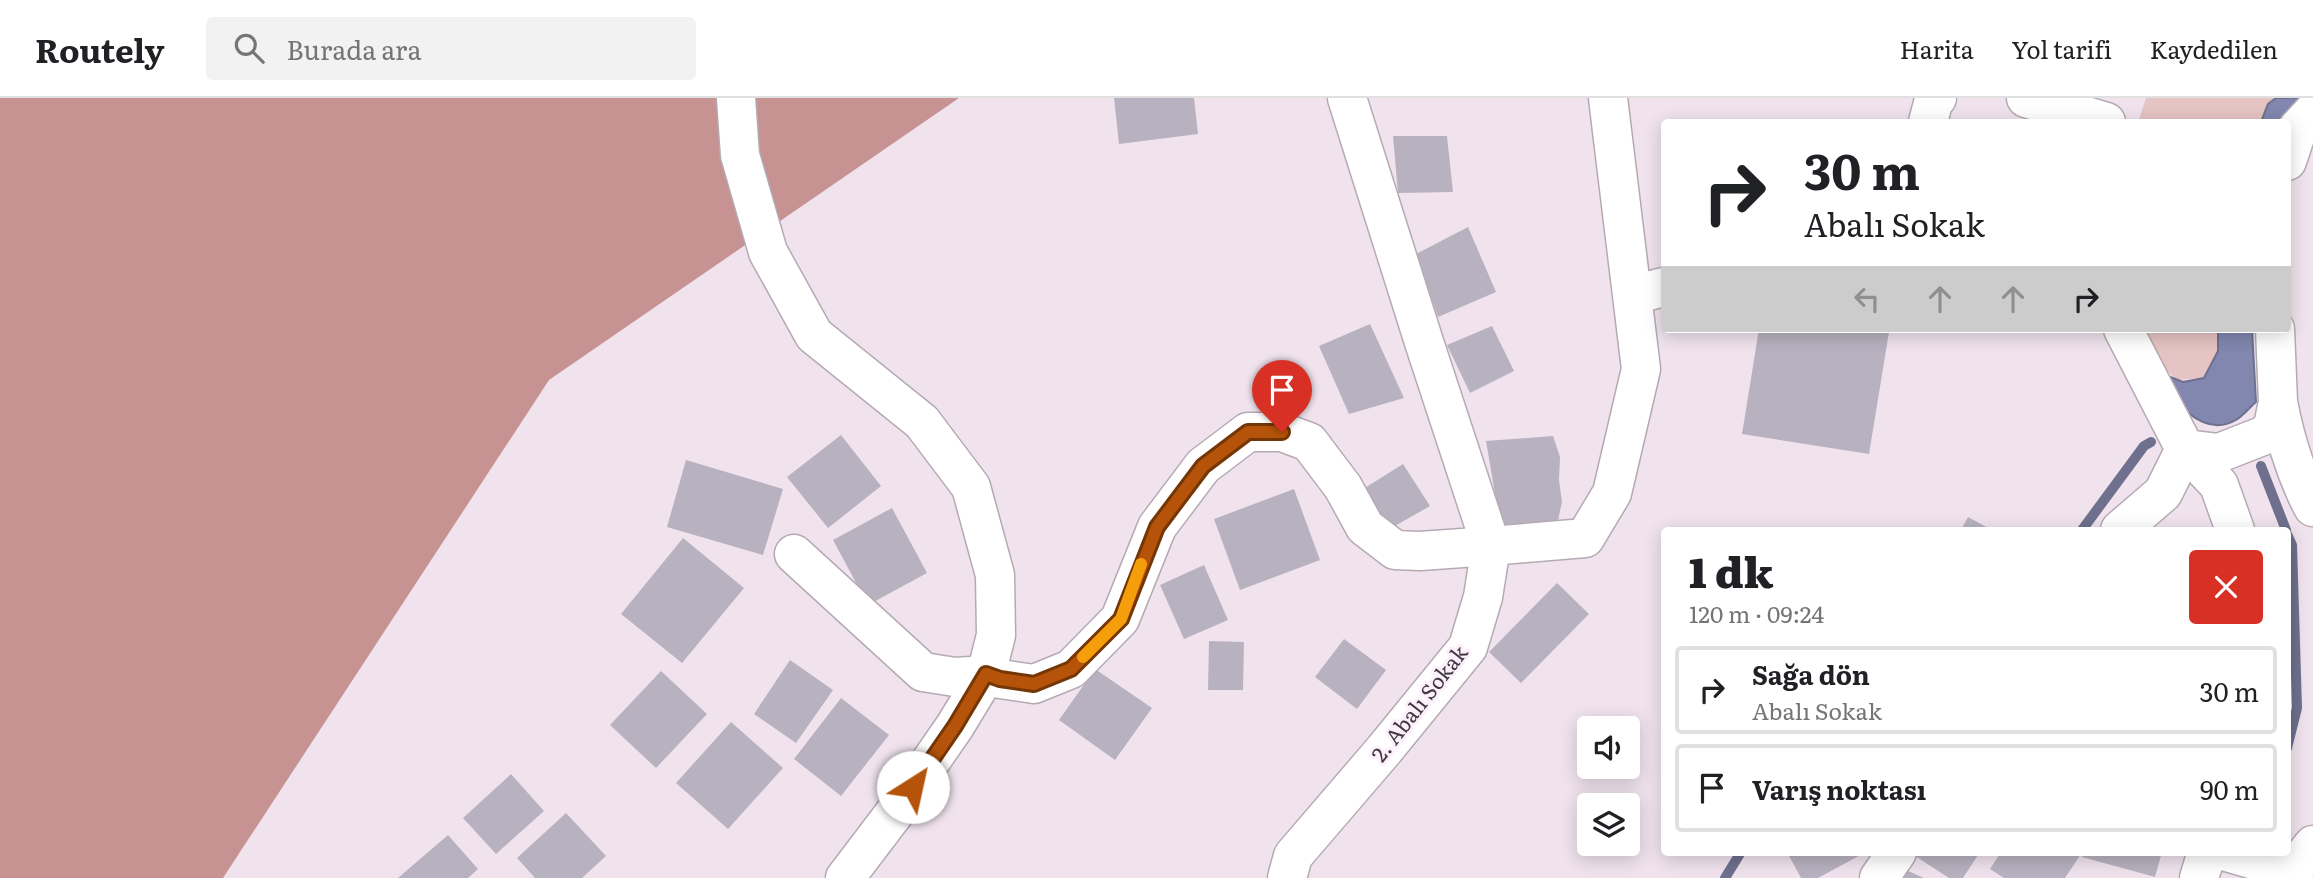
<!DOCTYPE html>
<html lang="tr">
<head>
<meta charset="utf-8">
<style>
	body { margin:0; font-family:Literata,serif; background:#f2f2f2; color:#202124; height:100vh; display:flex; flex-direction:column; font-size:26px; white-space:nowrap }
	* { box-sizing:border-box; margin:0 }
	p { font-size:23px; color:#757577 }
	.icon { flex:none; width:38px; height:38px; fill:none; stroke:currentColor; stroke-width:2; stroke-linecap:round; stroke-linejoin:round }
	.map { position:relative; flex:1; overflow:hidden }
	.side { position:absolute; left:1661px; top:429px; width:630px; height:329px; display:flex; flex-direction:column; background:#fff; border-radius:7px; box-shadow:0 4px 18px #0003 }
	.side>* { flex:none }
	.hud { position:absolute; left:1661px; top:21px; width:630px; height:214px; border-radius:7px; box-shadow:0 4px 18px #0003; background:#fff; color:#202124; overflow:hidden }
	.fabs { position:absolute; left:1577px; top:618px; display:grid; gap:14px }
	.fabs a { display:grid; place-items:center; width:63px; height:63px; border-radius:7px; background:#fff; box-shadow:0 4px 18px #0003; font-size:35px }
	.pin { position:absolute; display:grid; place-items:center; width:60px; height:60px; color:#fff; margin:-72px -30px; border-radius:50% 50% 50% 0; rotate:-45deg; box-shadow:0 0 7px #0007 }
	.pin .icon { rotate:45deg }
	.me { position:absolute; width:77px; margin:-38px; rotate:35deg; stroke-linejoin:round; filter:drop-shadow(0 0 5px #0008) }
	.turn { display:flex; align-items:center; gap:24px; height:147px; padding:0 28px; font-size:32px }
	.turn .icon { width:91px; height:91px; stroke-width:2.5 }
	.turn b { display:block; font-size:49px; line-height:60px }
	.lanes { display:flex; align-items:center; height:66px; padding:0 28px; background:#0003; justify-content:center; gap:35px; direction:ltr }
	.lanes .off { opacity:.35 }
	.round { display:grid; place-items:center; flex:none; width:74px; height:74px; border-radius:7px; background:#f2f2f2 }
	.summary { display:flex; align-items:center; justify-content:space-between; height:119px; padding:0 28px }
	h1 { font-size:42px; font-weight:800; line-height:52px }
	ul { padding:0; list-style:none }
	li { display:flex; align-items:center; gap:21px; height:88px; margin:0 14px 10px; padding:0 14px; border:4px solid #e0e0e0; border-radius:7px }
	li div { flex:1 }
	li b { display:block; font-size:26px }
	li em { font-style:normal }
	header { display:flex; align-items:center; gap:42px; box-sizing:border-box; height:98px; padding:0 35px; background:#fff; border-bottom:2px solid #e0e0e0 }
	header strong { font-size:33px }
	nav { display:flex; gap:38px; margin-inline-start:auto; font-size:24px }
	.search { width:490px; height:63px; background:#f2f2f2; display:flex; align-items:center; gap:18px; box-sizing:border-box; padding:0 24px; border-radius:7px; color:#757577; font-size:26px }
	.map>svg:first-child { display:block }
	.green { fill:#e5c4c3 }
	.forest { fill:#c69392 }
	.water { fill:#8287b0; stroke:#6e708e; stroke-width:2 }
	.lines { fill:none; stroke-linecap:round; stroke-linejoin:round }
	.stream { stroke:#6e708e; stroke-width:10 }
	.building { fill:#b8b2c0 }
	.minor-casing { stroke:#b5aab4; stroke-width:41 }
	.minor { stroke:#fff; stroke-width:38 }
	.route-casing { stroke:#753606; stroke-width:18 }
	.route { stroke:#b45309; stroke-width:12 }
	.slow { stroke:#f59e0b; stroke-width:12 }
	.labels { text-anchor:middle; stroke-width:6; stroke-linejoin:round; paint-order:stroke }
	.street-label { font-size:21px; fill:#3e393e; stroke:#fdf0fc }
</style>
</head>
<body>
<header>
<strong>Routely</strong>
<div class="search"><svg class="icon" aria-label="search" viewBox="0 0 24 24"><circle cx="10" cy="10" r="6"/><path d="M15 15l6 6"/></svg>Burada ara</div>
<nav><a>Harita</a><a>Yol tarifi</a><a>Kaydedilen</a></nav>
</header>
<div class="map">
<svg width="2313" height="780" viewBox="0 0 2313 780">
	<rect width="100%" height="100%" fill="#f0e3ee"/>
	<!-- green -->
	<path class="green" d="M2146 0H2276L2268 6 2261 24H2138Z
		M2139 231H2218V253L2204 280 2176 282 2159 263Z"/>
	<!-- forest -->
	<path class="forest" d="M0 0H959L549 282 223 780H0Z"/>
	<!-- water -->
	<path class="water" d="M2276 0H2309L2287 24H2261L2268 6Z
		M2218 231H2252L2256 304C2250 309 2243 318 2236 322 2201 342 2170 299 2155 273L2183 284 2204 280 2218 253Z"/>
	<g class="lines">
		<!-- stream -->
		<path class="stream" d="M2261 368 2286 432
			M2082 432 2144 348 2151 344
			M2287 436 2292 447 2297 610 2287 650
			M1725 780 1741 754"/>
	</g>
	<!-- building -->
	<path class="building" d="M1114 0H1194L1198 36 1119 46Z
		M1393 38H1447L1453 94 1398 95Z
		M1468 129 1496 194 1438 219 1416 156Z
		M1370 226 1404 300 1349 316 1319 248Z
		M1492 228 1514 273 1470 295 1447 247Z
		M1759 231H1871L1889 234 1869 356 1742 336Z
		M841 337 881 388 828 430 787 379Z
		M1553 338 1560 359 1559 382 1562 404 1557 427 1501 431 1486 343Z
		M686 362 783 391 763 457 667 429Z
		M1403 366 1430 408 1386 433 1360 393Z
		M1294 391 1320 462 1240 492 1214 421Z
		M892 410 927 475 868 507 833 442Z
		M1968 419 1992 432H1961Z
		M683 440 744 490 682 565 621 516Z
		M1204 467 1228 522 1184 541 1160 487Z
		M1557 485 1589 516 1521 585 1489 554Z
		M1344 541 1386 572 1357 611 1315 579Z
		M1209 543 1244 544 1243 592H1208Z
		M790 562 833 592 796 645 754 616Z
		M1095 571 1152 610 1115 662 1059 622Z
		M661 573 707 616 656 670 610 627Z
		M841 600 889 637 841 698 794 661Z
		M731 624 783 670 728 731 676 685Z
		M511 676 544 713 496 756 463 720Z
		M566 715 606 758 582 780H535L517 760Z
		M448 737 478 771 468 780H398Z
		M1787 754H1866L1818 780H1801Z
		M1909 754H1980L1963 780H1949Z
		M2001 754H2078L2081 756 2065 780H2004L1990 771Z
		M2083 754H2162L2155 779 2082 759Z
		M1897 768 1924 780H1891Z"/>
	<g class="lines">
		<defs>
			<path id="minor" d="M736 0 740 57 768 154 814 237 922 324 971 389 995 477 996 537 986 577 955 628 899 709 845 780
				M2026 0 2106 24
				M1928 24 1933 5 1937 0
				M2287 63 2298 30 2313 14
				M1632 197 1664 189
				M2123 231 2185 351 2219 387 2235 432
				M2278 304C2285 341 2295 375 2313 409
				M2185 351 2219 355 2265 337 2273 328 2278 304 2275 231
				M2120 432 2163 395 2185 351
				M794 456 923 574 955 579 986 577 1000 581 1034 586 1071 571 1120 521 1157 429 1203 368 1248 334H1282L1309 344 1343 389 1365 429 1395 452 1420 453 1491 448 1424 244 1347 0
				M2227 754 2285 771 2294 780
				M2287 773 2297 767 2313 747
				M1287 780 1293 758 1384 652 1468 549 1483 499 1491 448 1585 440 1612 395 1641 271 1608 0
				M1879 780 1897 754
				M2199 780 2207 754"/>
		</defs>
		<!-- minor casing -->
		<use href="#minor" class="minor-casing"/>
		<!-- minor -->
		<use href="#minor" class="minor"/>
	</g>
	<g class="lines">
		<defs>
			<path id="route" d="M913 689 955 628 986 576 1000 581 1034 586 1071 571 1121 521 1157 429 1203 368 1248 334H1282"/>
		</defs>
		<!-- route casing -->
		<use href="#route" class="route-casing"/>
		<!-- route -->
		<use href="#route" class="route"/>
		<!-- slow -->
		<path class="slow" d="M1083 559 1121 521 1141 466"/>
	</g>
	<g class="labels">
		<!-- street labels -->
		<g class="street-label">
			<text transform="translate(1420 606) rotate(-52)" y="7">2. Abalı Sokak</text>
		</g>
	</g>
</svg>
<div class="fabs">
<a><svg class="icon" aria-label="sound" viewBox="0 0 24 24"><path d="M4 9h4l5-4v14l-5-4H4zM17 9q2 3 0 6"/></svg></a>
<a><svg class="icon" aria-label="layers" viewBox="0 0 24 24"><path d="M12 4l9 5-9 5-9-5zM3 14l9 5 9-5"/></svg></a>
</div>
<div class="pin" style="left:1282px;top:334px;background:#d93025"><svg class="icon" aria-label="arrive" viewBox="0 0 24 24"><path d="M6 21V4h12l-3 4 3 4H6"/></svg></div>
<svg class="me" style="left:913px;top:689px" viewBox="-20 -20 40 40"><circle r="19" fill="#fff"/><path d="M0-13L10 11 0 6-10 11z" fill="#b45309"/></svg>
<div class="hud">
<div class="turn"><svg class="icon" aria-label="right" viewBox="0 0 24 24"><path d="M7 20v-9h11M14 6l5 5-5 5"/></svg><div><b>30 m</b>Abalı Sokak</div></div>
<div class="lanes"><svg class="icon off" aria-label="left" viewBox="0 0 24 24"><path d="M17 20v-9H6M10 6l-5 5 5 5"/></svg><svg class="icon off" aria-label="ahead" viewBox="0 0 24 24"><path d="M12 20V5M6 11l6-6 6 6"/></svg><svg class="icon off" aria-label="ahead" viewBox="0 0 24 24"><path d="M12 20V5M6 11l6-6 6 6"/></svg><svg class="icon" aria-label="right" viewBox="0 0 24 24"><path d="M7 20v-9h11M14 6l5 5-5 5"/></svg></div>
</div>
<section class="side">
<div class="summary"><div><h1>1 dk</h1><p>120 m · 09:24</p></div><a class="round" style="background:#d93025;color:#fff"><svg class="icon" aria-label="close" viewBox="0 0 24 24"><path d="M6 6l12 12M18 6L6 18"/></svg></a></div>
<ul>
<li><svg class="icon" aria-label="right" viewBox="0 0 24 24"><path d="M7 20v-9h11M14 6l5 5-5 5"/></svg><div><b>Sağa dön</b><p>Abalı Sokak</p></div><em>30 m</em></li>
<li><svg class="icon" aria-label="arrive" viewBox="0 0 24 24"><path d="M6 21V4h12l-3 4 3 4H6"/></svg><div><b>Varış noktası</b></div><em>90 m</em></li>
</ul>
</section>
</div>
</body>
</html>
